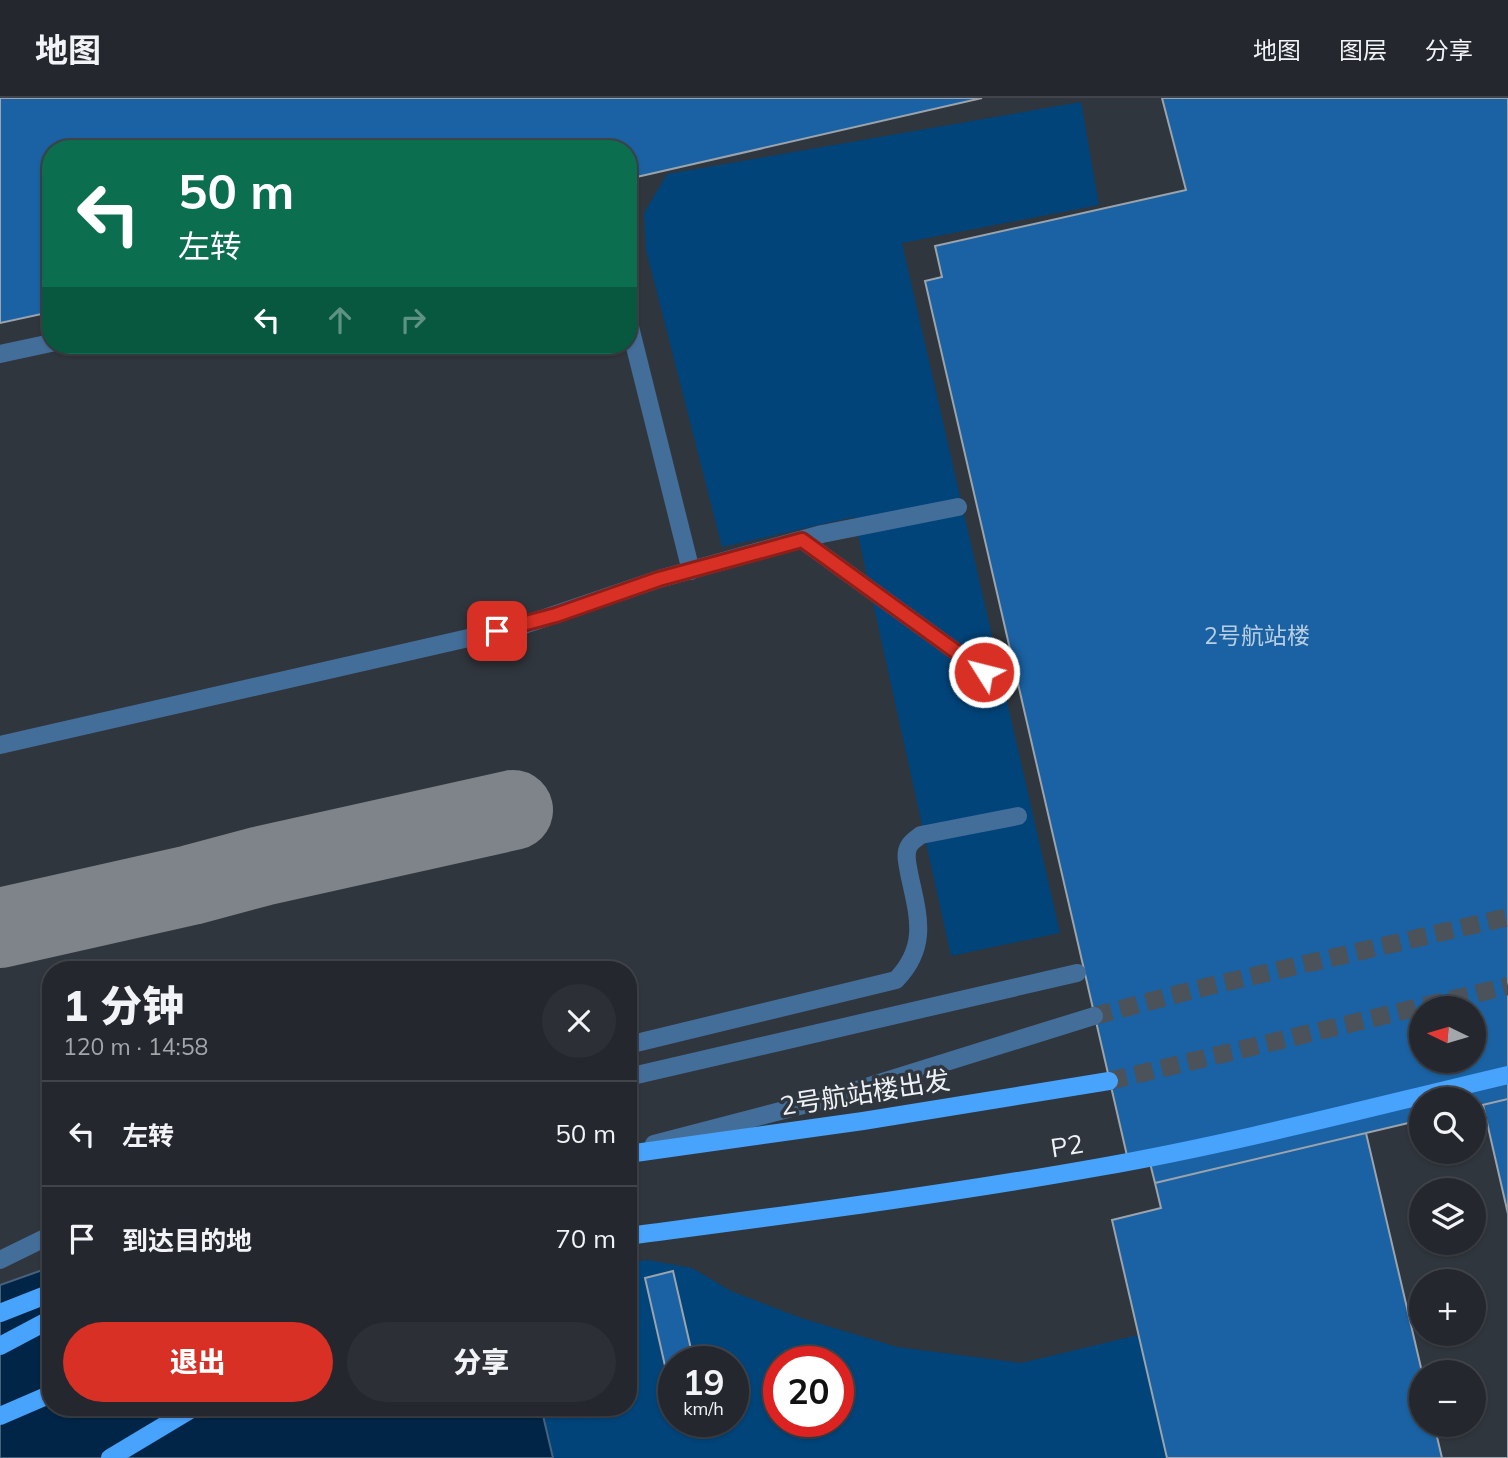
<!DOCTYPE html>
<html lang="zh">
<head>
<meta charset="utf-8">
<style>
	body { margin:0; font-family:Mulish,"Noto Sans SC",sans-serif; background:#2c3036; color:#f1f3f6; height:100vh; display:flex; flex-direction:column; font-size:26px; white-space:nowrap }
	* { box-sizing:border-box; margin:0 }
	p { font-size:23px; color:#a3a6aa }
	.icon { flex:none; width:38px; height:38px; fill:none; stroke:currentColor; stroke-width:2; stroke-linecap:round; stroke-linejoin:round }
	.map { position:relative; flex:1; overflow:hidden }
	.details { position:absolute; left:42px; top:863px; width:595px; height:455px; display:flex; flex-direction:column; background:#24282e; border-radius:28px; box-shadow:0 2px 5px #0004,0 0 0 2px #41444a }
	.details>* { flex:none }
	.hud { position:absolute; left:42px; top:42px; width:595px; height:214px; border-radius:28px; box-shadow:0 2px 5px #0004,0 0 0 2px #41444a; background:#0b6e4f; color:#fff; overflow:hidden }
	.needle { width:46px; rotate:275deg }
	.buttons { position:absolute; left:1409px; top:898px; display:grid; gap:14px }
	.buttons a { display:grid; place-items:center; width:77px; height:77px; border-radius:50%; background:#24282e; box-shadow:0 2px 5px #0004,0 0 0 2px #41444a; font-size:35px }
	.speed { position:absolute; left:658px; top:1248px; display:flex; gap:14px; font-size:35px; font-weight:700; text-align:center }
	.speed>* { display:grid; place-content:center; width:91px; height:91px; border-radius:50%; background:#24282e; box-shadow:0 2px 5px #0004,0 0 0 2px #41444a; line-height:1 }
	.speed small { font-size:18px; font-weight:400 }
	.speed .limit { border:10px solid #d22; background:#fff; color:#111 }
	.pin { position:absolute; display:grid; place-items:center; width:60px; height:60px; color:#fff; margin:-30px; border-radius:14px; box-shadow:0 4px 10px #0006 }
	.me { position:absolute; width:77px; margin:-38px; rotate:306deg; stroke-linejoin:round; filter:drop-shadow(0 0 5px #0008) }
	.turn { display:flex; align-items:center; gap:24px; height:147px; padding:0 21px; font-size:32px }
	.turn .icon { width:91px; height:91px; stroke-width:2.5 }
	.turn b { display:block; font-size:49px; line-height:60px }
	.lanes { display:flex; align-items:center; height:66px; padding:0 21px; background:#0003; justify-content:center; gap:35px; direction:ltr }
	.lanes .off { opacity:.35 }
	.round { display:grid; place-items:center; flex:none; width:74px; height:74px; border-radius:37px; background:#2c3036 }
	.overview { display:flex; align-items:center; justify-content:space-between; height:119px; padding:0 21px }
	h1 { font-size:42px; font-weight:800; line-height:52px }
	.button { display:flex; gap:14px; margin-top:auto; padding:14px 21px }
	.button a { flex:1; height:80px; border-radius:42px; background:#d93025; color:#fff; font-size:28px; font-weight:800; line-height:80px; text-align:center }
	.button a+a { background:#2c3036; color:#f1f3f6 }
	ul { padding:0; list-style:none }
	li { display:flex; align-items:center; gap:21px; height:105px; padding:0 21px; border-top:2px solid #41444a }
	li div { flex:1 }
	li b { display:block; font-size:26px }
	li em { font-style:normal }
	header { display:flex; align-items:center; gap:42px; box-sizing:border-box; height:98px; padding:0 35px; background:#24282e; border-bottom:2px solid #41444a }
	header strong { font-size:33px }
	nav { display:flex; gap:38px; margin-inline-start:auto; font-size:24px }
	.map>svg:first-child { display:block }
	.green { fill:#01447a; fill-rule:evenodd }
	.water { fill:#002547; stroke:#47627c; stroke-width:2 }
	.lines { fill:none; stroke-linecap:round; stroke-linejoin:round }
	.taxiway { stroke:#7e848a; stroke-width:80 }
	.building { fill:#1a62a3; stroke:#9ba3ac; stroke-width:2; fill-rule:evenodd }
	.minor-tunnel { stroke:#4c5259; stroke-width:18; stroke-dasharray:18 9; stroke-linecap:butt }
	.major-tunnel { stroke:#4c5259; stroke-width:18; stroke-dasharray:18 9; stroke-linecap:butt }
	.minor { stroke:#446e9a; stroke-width:18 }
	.major { stroke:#48a3fd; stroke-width:18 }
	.route-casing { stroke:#8d1f18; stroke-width:18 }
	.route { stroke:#d93025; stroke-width:12 }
	.labels { text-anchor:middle; stroke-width:7; stroke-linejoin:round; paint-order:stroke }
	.number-label { font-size:23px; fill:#b9cee2 }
	.street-label { font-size:26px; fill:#eef2f7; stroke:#30363d }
</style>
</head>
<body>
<header>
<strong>地图</strong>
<nav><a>地图</a><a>图层</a><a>分享</a></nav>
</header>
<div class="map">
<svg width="1508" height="1360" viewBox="0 0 1508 1360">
	<rect width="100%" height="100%" fill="#30363d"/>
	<!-- green -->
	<path class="green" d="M1081 4 1099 107 902 145 1060 835 951 858 854 419 722 449 646 152 644 115 667 76Z
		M648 1162 692 1170 731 1193 801 1220 897 1249 1021 1265 1138 1237 1167 1360H553L541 1309H628V1164ZM674 1264H733V1323H674ZM779 1264H838V1323H779Z"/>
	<!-- water -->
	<path class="water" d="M51 1169V1309H541L553 1360H0V1187Z"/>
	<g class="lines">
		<!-- taxiway -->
		<path class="taxiway" d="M0 830 191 787 262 768 513 712"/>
	</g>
	<!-- building -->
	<path class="building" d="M0 0H982L628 81V51H51V214L0 225Z
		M1162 0H1508V1001L1474 1009V1001H1421V1022L1155 1085 1148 1057 1128 1062 925 183 942 179 935 148 1186 92ZM1421 910H1474V962H1421Z
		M1508 1001V1360H1167L1112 1122 1161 1110 1155 1085 1421 1022V1054H1474V1009ZM1421 1092H1474V1144H1421ZM1421 1183H1474V1236H1421ZM1421 1274H1474V1326H1421Z
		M1483 1007 1508 1116V1360H1442L1434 1326H1474V1274H1422L1366 1035 1421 1022V1054H1474V1009ZM1421 1092H1474V1144H1421ZM1421 1183H1474V1236H1421Z
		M673 1173 694 1264H674V1294H671L645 1180Z"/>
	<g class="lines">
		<!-- minor-tunnel -->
		<path class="minor-tunnel" d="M1094 918 1197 891 1508 819"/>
		<!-- major-tunnel -->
		<path class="major-tunnel" d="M1109 983 1508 888"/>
		<!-- minor -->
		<path class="minor" d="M628 221 691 473
			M0 256 51 245
			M802 442 984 574
			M0 647 521 528 659 481 749 456 822 436 958 409
			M628 947 896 882C929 848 918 817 909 775 908 767 904 756 909 748 911 744 917 740 921 737L1018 718
			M628 979 1077 875
			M654 1046 834 999 1094 918
			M0 1162 51 1137"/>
		<!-- major -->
		<path class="major" d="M628 1056 863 1023 1109 983
			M628 1138C786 1117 943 1097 1100 1069 1237 1045 1372 1009 1508 977
			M0 1215 51 1195
			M0 1248 51 1221
			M0 1318 51 1296
			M110 1360 195 1309"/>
	</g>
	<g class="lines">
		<defs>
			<path id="route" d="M497 533 556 517 659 481 802 442 984 574"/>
		</defs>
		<!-- route casing -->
		<use href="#route" class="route-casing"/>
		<!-- route -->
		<use href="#route" class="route"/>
	</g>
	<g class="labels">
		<!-- number labels -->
		<g class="number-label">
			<text x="1257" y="546">2号航站楼</text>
		</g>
		<!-- street labels -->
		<g class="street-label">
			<text transform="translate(865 995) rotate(-9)" y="9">2号航站楼出发</text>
			<text transform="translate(1067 1048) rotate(-9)" y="9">P2</text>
		</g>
	</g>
</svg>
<div class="buttons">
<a><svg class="needle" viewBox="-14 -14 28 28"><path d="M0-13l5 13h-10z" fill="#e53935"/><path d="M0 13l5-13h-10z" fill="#a3a6aa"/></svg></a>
<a><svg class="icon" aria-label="search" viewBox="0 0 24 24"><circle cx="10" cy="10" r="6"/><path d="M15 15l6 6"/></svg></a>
<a><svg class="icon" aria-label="layers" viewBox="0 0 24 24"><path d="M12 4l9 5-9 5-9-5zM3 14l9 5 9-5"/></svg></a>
<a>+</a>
<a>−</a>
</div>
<div class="speed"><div>19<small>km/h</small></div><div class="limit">20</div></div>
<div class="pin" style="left:497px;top:533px;background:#d93025"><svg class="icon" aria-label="arrive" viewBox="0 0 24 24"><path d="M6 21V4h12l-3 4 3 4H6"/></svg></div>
<svg class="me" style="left:984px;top:574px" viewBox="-20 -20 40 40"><circle r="17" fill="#d93025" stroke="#fff" stroke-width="3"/><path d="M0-11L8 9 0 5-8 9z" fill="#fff"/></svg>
<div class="hud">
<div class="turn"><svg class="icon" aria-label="left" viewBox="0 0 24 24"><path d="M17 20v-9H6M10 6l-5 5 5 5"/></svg><div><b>50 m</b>左转</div></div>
<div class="lanes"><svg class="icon" aria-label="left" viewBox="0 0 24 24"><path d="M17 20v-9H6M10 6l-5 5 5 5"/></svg><svg class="icon off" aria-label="ahead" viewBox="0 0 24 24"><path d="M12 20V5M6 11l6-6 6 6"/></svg><svg class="icon off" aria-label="right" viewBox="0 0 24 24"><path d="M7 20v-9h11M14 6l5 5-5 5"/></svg></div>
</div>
<section class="details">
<div class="overview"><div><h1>1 分钟</h1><p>120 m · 14:58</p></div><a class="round"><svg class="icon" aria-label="close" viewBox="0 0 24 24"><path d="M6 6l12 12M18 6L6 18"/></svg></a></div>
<ul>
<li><svg class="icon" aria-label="left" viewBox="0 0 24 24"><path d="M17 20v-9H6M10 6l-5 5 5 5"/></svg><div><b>左转</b></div><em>50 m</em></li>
<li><svg class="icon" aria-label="arrive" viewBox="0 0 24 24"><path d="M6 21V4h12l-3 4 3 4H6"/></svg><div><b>到达目的地</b></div><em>70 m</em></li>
</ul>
<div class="button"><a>退出</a><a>分享</a></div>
</section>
</div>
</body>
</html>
